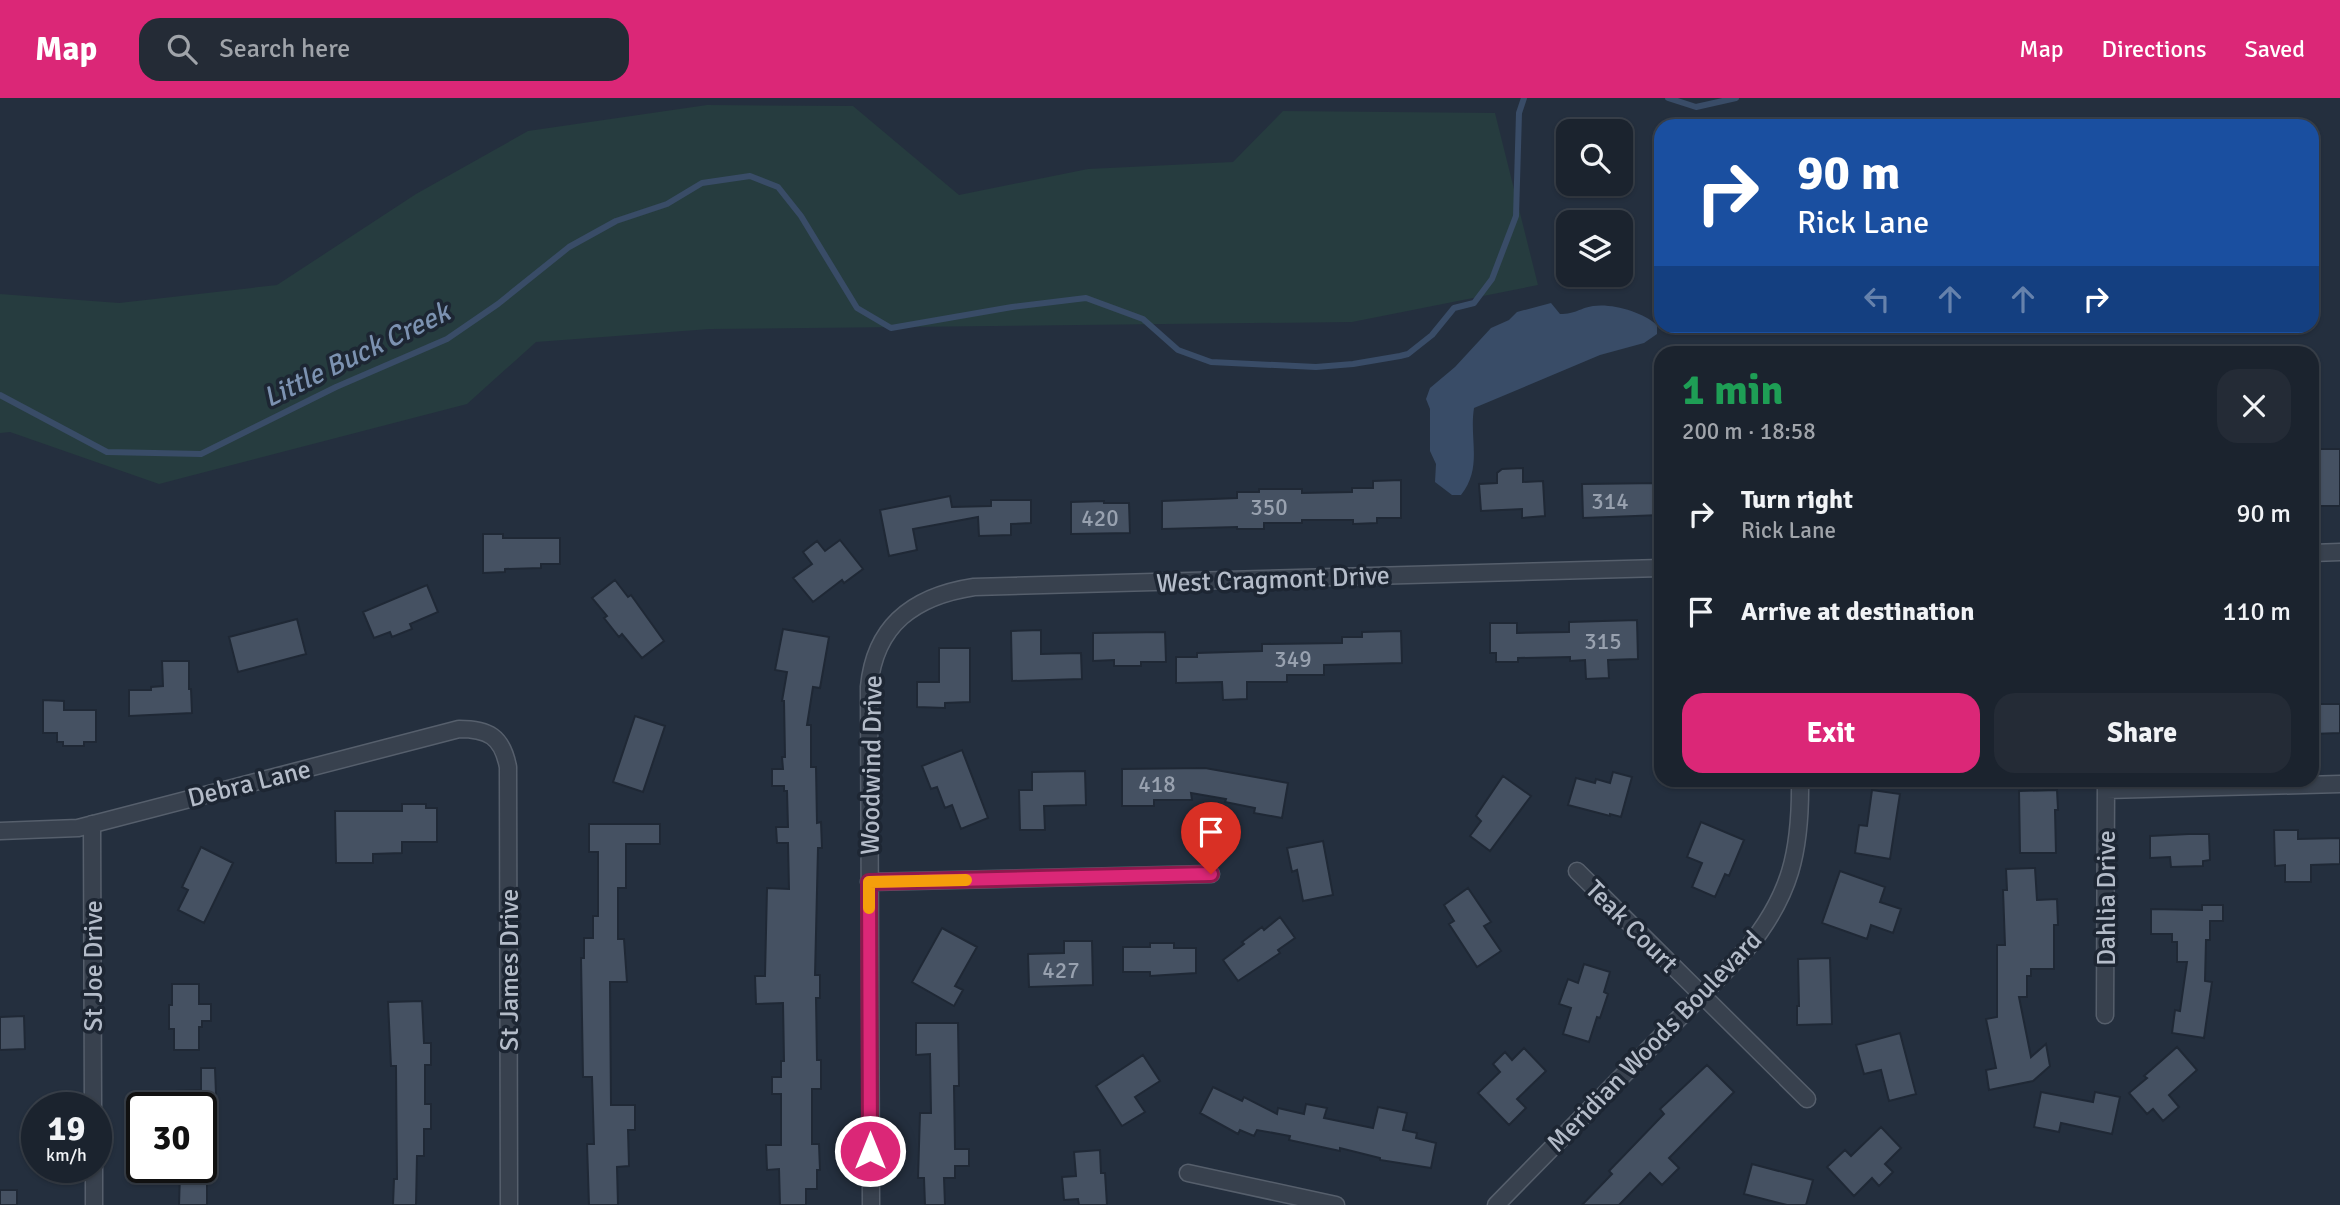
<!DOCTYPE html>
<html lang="en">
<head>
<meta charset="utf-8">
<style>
	body { margin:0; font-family:Signika,sans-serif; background:#242b36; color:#f1f3f6; height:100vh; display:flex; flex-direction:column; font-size:26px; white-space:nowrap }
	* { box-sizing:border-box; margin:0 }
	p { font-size:23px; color:#a0a4aa }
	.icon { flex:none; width:38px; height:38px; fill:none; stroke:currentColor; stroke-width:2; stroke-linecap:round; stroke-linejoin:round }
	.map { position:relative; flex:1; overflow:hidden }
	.panel { position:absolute; left:1654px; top:248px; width:665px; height:441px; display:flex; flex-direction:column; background:#1b232e; border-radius:21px; box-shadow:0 2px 5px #0004,0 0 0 2px #39404a }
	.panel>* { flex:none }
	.guide { position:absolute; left:1654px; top:21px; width:665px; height:214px; border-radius:21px; box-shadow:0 2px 5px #0004,0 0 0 2px #39404a; background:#1a4fa0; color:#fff; overflow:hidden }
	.controls { position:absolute; left:1556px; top:21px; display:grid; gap:14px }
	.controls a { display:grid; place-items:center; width:77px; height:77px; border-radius:14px; background:#1b232e; box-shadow:0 2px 5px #0004,0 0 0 2px #39404a; font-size:35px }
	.speed { position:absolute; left:21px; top:994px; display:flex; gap:14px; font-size:35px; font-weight:700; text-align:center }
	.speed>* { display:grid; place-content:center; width:91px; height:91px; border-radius:50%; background:#1b232e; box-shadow:0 2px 5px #0004,0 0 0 2px #39404a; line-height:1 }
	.speed small { font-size:18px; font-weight:400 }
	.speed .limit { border:4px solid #111; border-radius:10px; background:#fff; color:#111 }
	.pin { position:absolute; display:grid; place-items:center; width:60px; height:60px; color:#fff; margin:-72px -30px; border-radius:50% 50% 50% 0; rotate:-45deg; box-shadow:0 0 7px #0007 }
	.pin .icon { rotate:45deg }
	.me { position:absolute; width:77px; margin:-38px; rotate:0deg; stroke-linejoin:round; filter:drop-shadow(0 0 5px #0008) }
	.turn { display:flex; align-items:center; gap:24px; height:147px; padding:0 28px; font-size:32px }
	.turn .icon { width:91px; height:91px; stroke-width:2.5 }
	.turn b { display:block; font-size:49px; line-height:60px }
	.lanes { display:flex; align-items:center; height:66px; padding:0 28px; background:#0003; justify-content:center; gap:35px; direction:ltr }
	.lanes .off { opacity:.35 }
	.round { display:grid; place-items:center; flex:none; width:74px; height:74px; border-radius:21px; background:#242b36 }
	.headline { display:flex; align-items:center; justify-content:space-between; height:119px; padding:0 28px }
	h1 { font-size:42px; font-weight:700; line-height:52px; color:#1e9e55 }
	.primary-button { display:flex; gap:14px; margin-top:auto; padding:14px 28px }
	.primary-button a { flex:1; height:80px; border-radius:21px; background:#db2777; color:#fff; font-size:28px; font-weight:700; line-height:80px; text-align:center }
	.primary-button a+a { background:#242b36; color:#f1f3f6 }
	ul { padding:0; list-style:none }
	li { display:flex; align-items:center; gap:21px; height:98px; padding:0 28px }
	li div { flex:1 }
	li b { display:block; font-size:26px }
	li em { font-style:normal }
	header { display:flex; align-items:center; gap:42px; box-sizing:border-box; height:98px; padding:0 35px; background:#db2777; color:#fff }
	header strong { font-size:33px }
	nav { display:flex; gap:38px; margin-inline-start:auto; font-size:24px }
	.search { width:490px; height:63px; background:#242b36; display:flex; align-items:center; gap:18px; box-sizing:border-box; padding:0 24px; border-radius:21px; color:#a0a4aa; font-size:26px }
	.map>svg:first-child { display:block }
	.green { fill:#263c3f }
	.water { fill:#394c67 }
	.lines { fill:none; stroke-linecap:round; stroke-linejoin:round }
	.stream { stroke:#394c67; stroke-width:6 }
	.building { fill:#455162; stroke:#1f2835; stroke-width:2 }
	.street-casing { stroke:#565f6c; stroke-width:19 }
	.street { stroke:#38414e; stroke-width:16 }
	.route-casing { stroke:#8e194d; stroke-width:18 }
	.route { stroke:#db2777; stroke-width:12 }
	.slow { stroke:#f59e0b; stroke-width:12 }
	.labels { text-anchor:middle; stroke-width:7; stroke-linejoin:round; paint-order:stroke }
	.number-label { font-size:23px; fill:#98a1af }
	.street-label { font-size:26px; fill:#b4bcc9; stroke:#1d2633 }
	.water-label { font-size:28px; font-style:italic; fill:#7c92b1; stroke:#1d2633 }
</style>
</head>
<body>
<header>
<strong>Map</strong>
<div class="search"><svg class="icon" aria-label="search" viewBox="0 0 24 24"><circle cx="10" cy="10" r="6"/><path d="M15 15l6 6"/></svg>Search here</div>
<nav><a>Map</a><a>Directions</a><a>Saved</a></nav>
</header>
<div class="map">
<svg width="2340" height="1107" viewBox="0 0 2340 1107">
	<rect width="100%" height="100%" fill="#242f3e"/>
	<!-- green -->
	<path class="green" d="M707 7 853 8 959 97 1088 71 1233 64 1283 13 1495 15 1538 187 1352 224 710 231 536 244 467 306 159 386 10 334 0 335V196L119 205 277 187 416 96 528 33Z"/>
	<!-- water -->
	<path class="water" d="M1551 205 1560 216C1576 216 1580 210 1593 208 1612 205 1643 214 1657 227V236L1644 245 1600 257 1474 310C1469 342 1483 369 1461 397H1452L1435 384 1436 366 1430 353V311L1426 301 1430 290 1455 269 1491 230 1509 222 1517 214Z"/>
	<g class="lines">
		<!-- stream -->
		<path class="stream" d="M1668 0 1696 9 1736 0
			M0 297 107 354 201 356 336 289 447 241 498 206 569 149 616 123 667 106 702 85 750 78 778 89 801 118 857 210 891 230 1012 209 1086 200 1143 221 1178 252 1211 264 1316 269 1353 266 1400 258 1408 256 1432 237 1454 210 1474 205 1492 181 1516 118 1519 15 1524 0"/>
	</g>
	<!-- building -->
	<path class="building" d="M2318 351H2340V408H2319Z
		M1523 370V384L1543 383 1545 418 1522 420V411L1481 413 1479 386 1497 385V375L1502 371Z
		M1401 382V420H1377V425L1353 426V422H1302V425H1264V431H1237V429L1162 431V403L1237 400V394H1259V391H1302V395L1352 394V390H1373V383Z
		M1661 385V417L1583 420 1582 386Z
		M950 398 952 409 991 408V402H1031V425L1011 426V437L979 438 978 419 913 431 917 452 889 458 880 412Z
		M1104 403V405H1129L1130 435 1071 436V404Z
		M483 436H503V440H560V466H541V470L505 471V474L483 475Z
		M840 442 863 471 844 485 842 482 813 504 793 480 812 466 803 454 817 443 825 453Z
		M615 482 628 499 631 497 664 543 642 560 622 536 619 539 604 520 607 518 592 500Z
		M427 487 438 514 410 526 412 531 392 539 390 534 374 540 363 514Z
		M297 521 306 556 238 574 229 539Z
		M1637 522 1638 561 1608 562 1609 580 1586 581 1585 562 1570 563V559L1518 560V564H1496V555H1490V525H1517V535L1569 534V524Z
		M783 531 829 539 820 590 813 589 807 627H811V669H816L817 725 821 724 822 750H818L815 877H820V900H816L817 962H821V991H812V1046H819L820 1072H817V1091H806V1107H780L779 1071 767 1072 766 1047H781V996H772V979H781V963H784L783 905 756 906 755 878H765L767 790 789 791 788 745H777L776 729H788L787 693H784V688H772V671H783L782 659H785L784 603H782L787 574 775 572Z
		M1041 532V556L1081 555 1082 581 1012 583 1011 533Z
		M1401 533 1402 565 1324 567V577H1287V584H1247V601L1223 602 1222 584 1176 585V559H1197V555L1262 553V546L1342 545V539H1362V534Z
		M1165 534 1166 564H1141V568H1114V562L1093 563V535Z
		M939 550H970V604L945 605V610L917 609V584H939Z
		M162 563H189V591H191L192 615 129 618V592H151V589L163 588Z
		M43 602 64 603V612H96V644H84V648H63V644H57V635H43Z
		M2312 606H2340V635L2312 636Z
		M635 618 665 628 643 694 613 684Z
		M962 652 988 720 961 731 952 707 945 710 937 689 931 691 922 668Z
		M1205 670 1288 685 1282 720 1254 715 1255 710 1225 704 1226 701 1191 695 1192 702H1154V708H1122V671Z
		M1085 673 1086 707 1044 708 1045 732H1020L1019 692H1032V674Z
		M1613 674 1632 679 1621 719 1610 716V718L1568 707 1576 680 1595 685 1596 681 1610 685Z
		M1503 678 1531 698 1490 753 1470 738 1481 723 1476 718Z
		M1872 692 1900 696 1890 761 1855 755 1859 727 1867 728Z
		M2057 692 2058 712H2055L2056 755H2020L2019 693Z
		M402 706H426V710H437V744H402V755L373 756V765H336L335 713H402Z
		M1701 724 1744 742 1729 778 1725 776 1715 799 1692 789 1702 765 1687 759Z
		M589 726H660V746H626V790H618V841H624L627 884H610L611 1007H635V1032H628L629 1068 617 1069 618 1107H589L587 1046H594L592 979H583L581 860H584V840H593V818H598V754H589Z
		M2274 732H2298V741L2340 740V766L2311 767V784H2285V767L2275 768Z
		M2189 736H2209L2210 762 2203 763V768L2171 769 2170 759 2150 760V738Z
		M1323 743 1333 797 1303 803 1297 772 1292 774 1287 750Z
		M201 749 233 765 204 825 178 812 188 792 182 789Z
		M2035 770 2037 802 2057 801 2058 827H2054V871H2031V878H2027V899H2019L2031 959 2046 946 2050 968 2033 983 1989 992 1986 972 1996 970 1986 921 1997 919V847H2005L2003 792H2007L2006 771Z
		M1840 773 1885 789 1880 804 1901 811 1893 835 1871 827 1867 841 1822 825Z
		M1468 790 1491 824 1484 828 1501 853 1477 869 1449 826 1454 823 1444 807Z
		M2202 807H2223V823H2210V842H2206L2205 883 2212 884 2204 940 2172 935 2175 912 2180 913 2187 864H2177V844H2172V836H2151V811L2202 812Z
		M1280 819 1295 840 1278 852 1280 855 1238 883 1223 862 1244 846 1242 844 1262 829 1264 832Z
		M942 830 977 849 955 888 963 892 954 908 912 884Z
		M1064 843H1092L1093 887 1029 889 1028 856 1064 855Z
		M1150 845H1174V850H1196V875L1150 878V874H1123V849H1150Z
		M1830 860 1832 926 1797 927V908H1799L1798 861Z
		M1584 866 1610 874 1604 894 1608 896 1600 920 1597 919 1589 944 1563 936 1571 910 1559 906 1568 881 1578 885Z
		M172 886H199V906H211V923H202V929H199V952H174V931H169V907H172Z
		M422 903 424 945H431V967H425V1006H431V1031H424V1058H417L416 1107H393L394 1081H397L396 968H391L388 904Z
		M24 918 25 951 0 952V919Z
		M916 925H958L959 988H954L955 1051H969V1068H955V1080H944L945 1107H925L924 1080H918L920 1015H931L930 956 916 957Z
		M1900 935 1916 996 1889 1003 1881 972 1864 976 1856 947Z
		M2177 949 2197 972 2169 997 2179 1009 2163 1023 2153 1011 2147 1016 2129 995 2147 980 2144 978Z
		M1524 950 1546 973 1517 1001 1526 1010 1509 1027 1478 995 1500 974 1493 966 1505 954 1512 962Z
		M1143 957 1160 983 1135 999 1145 1014 1122 1028 1096 988Z
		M1707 967 1734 994 1669 1060 1679 1070 1662 1087 1650 1075 1619 1107H1582L1612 1076 1609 1073 1664 1016 1660 1011Z
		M201 970H215L217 1022 201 1023V1010H177L176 993 201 992Z
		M1213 989 1242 1003 1244 999 1277 1016 1278 1010 1304 1016 1306 1006 1327 1010 1324 1020 1373 1030 1378 1009 1407 1015 1403 1032 1417 1035 1416 1040 1436 1045 1431 1070 1380 1062V1060L1340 1050V1053L1289 1042 1290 1038 1257 1032 1254 1038 1240 1032 1238 1036 1200 1015Z
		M2041 994 2093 1004 2095 994 2120 999 2112 1036 2061 1025 2059 1034 2034 1029Z
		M1881 1029 1901 1050 1885 1066 1893 1074 1879 1088 1872 1080 1854 1098 1827 1069 1845 1052 1851 1058Z
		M1100 1052 1101 1075H1105L1107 1107H1079L1078 1101 1064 1102 1062 1079 1076 1078 1074 1054Z
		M1752 1066 1813 1082 1806 1107H1787L1744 1096Z
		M207 1074V1107H179L180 1075Z
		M0 1092H17V1107H0Z"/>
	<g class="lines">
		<defs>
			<path id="street" d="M2312 455 2340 454
				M2106 692 2340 686
				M92 726 93 1010
				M0 733 78 730 459 631C488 631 502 638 508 669L509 1107
				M1577 773 1807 1001
				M869 784 1211 776
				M2105 917 2106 682
				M94 1069V1107
				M1188 1075 1336 1107
				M871 1107 869 589C875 526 915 498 974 489L1661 470
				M1496 1107 1745 853C1791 798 1801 753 1800 682"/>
		</defs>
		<!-- street casing -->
		<use href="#street" class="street-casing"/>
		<!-- street -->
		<use href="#street" class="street"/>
	</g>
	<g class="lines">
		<defs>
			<path id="route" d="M870 1053 869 784 1211 776"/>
		</defs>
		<!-- route casing -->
		<use href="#route" class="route-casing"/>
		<!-- route -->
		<use href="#route" class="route"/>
		<!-- slow -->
		<path class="slow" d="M869 810V784L966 782"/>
	</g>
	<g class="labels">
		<!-- number labels -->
		<g class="number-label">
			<text x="1610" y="411">314</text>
			<text x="1269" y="417">350</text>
			<text x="1100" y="428">420</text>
			<text x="1603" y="551">315</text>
			<text x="1293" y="569">349</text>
			<text x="1157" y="694">418</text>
			<text x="1061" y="880">427</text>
		</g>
		<!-- street labels -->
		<g class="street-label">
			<text transform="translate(1273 481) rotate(-2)" y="9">West Cragmont Drive</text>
			<text transform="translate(871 667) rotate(-89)" y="9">Woodwind Drive</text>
			<text transform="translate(249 685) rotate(-14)" y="9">Debra Lane</text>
			<text transform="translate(2106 800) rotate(-90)" y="9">Dahlia Drive</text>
			<text transform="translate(1632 828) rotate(45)" y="9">Teak Court</text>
			<text transform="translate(93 868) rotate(-90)" y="9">St Joe Drive</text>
			<text transform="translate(509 872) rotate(-90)" y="9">St James Drive</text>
			<text transform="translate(1654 943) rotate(-46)" y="9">Meridian Woods Boulevard</text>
		</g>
		<!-- water labels -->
		<g class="water-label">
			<text transform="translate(356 256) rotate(-26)" y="10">Little Buck Creek</text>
		</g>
	</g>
</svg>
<div class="controls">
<a><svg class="icon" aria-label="search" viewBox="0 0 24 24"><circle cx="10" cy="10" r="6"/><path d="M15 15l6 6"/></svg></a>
<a><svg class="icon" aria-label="layers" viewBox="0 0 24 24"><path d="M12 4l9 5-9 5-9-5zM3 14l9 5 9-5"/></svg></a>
</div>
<div class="speed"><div>19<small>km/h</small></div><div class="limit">30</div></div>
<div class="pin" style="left:1211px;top:776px;background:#d93025"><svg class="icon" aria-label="arrive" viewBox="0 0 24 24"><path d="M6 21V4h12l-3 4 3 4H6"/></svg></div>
<svg class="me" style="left:870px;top:1053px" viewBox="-20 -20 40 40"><circle r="17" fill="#db2777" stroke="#fff" stroke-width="3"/><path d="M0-11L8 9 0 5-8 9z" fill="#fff"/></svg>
<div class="guide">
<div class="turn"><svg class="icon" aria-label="right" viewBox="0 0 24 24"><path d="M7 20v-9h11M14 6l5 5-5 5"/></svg><div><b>90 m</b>Rick Lane</div></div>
<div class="lanes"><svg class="icon off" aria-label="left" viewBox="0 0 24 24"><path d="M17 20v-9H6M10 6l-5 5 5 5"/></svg><svg class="icon off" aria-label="ahead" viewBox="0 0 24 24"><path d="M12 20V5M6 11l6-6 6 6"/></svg><svg class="icon off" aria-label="ahead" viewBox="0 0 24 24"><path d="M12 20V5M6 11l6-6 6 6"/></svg><svg class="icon" aria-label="right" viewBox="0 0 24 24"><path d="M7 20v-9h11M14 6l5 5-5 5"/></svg></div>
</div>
<section class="panel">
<div class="headline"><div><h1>1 min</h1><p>200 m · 18:58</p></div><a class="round"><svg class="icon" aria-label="close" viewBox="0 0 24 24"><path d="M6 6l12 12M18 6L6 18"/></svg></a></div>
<ul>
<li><svg class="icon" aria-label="right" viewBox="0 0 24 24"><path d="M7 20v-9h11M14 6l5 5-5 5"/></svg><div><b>Turn right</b><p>Rick Lane</p></div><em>90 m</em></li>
<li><svg class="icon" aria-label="arrive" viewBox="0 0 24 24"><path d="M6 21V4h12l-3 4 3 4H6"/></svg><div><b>Arrive at destination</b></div><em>110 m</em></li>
</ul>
<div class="primary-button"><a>Exit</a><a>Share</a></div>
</section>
</div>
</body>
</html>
